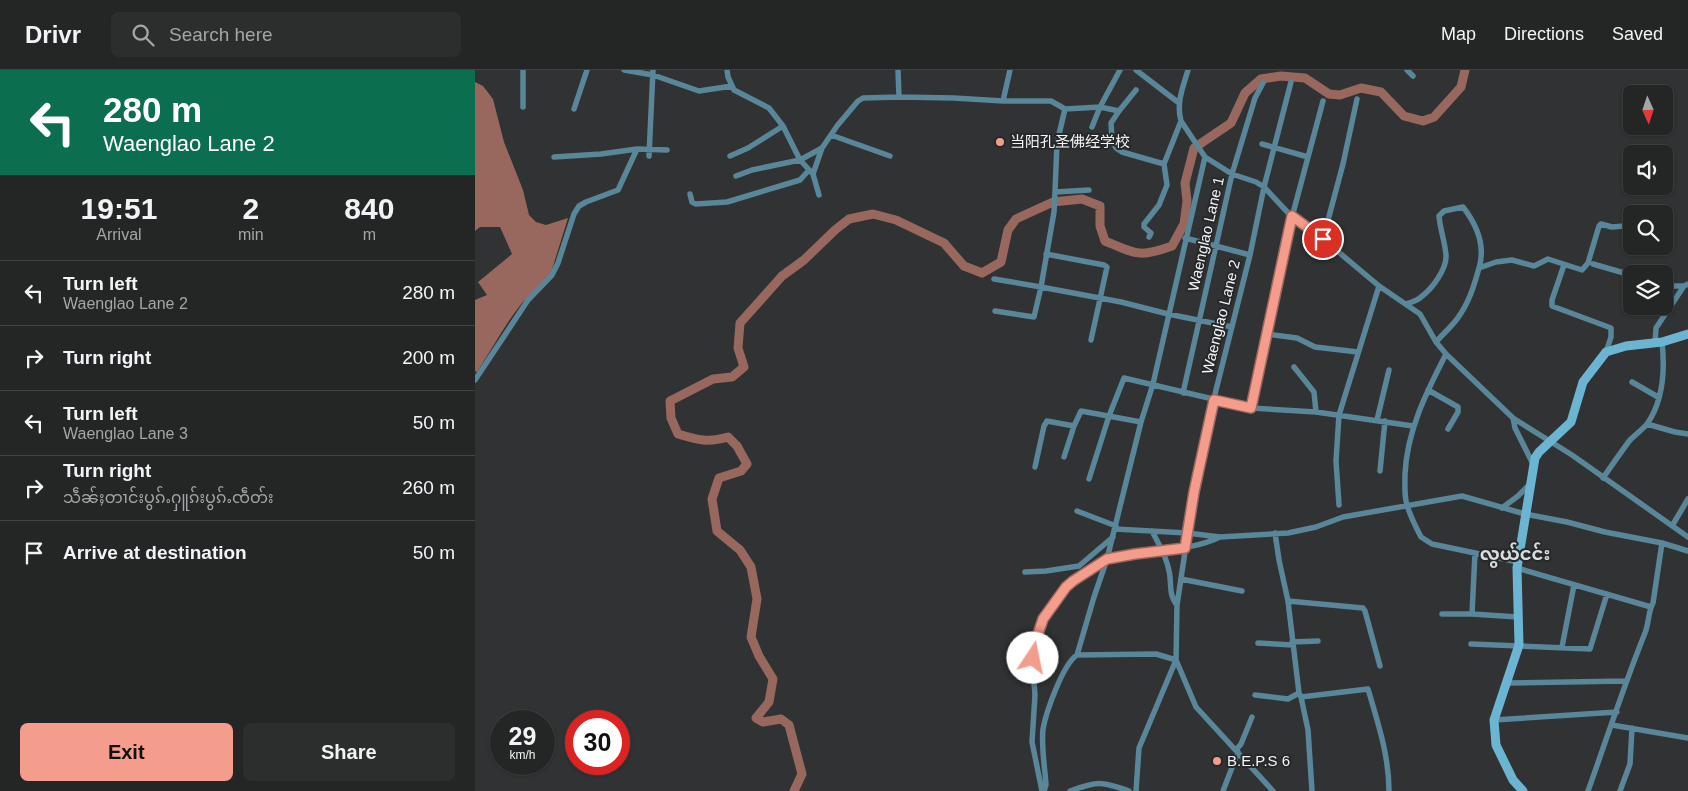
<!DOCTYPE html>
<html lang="en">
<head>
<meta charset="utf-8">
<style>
	body { margin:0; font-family:Helvetica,"Noto Sans SC","Noto Sans Myanmar",sans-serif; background:#2c2e2e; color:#f1f3f6; height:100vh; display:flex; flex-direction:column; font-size:19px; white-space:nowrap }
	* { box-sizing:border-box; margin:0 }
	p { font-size:16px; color:#a3a5a7 }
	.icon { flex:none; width:28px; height:28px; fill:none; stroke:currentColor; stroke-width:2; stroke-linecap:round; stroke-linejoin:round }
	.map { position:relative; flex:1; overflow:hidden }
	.side { display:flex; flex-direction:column; background:#242626; width:475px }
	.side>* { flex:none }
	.banner { background:#0b6e4f; color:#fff; overflow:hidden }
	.needle { width:32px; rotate:177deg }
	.buttons { position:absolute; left:1148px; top:15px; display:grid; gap:10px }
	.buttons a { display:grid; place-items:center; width:50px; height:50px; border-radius:8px; background:#242626; box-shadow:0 1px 4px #0004,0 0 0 1px #414343; font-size:25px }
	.speed { position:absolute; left:15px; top:640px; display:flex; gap:10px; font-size:25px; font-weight:700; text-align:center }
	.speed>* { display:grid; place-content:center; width:65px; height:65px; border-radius:50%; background:#242626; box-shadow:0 1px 4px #0004,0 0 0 1px #414343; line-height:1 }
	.speed small { font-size:12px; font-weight:400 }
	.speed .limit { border:8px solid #d22; background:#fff; color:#111 }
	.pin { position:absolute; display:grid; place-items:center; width:42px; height:42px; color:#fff; margin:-21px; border:2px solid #fff; border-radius:50%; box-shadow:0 1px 5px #0007 }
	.me { position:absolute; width:55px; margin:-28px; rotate:11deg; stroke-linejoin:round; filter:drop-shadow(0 0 4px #0008) }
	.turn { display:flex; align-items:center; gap:18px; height:105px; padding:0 20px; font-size:22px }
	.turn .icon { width:65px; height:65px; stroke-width:2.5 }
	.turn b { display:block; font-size:35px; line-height:42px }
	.eta { display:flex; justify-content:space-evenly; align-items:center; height:85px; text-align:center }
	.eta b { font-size:30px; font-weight:700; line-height:35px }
	.cta { display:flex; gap:10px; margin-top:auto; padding:10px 20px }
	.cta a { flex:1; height:58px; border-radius:8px; background:#f49d8d; color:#111; font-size:20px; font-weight:700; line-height:58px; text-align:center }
	.cta a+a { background:#2c2e2e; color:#f1f3f6 }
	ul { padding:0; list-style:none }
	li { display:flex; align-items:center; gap:15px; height:65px; padding:0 20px; border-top:1px solid #414343 }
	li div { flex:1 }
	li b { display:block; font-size:19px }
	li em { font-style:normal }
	header { display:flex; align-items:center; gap:30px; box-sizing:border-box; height:70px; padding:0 25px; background:#242626; border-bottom:1px solid #414343 }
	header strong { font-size:24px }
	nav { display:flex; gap:28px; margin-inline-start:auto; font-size:18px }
	.search { width:350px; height:45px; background:#2c2e2e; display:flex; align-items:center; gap:12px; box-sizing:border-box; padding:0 18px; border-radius:8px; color:#a3a5a7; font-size:19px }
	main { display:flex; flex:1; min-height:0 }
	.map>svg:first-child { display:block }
	.water { fill:#98675e }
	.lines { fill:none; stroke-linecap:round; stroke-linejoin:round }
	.river { stroke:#98675e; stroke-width:9 }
	.street { stroke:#598698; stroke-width:5.5 }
	.secondary { stroke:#6bb5d3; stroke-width:9 }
	.route-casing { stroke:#9f665c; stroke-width:12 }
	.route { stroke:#f49d8d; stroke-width:9 }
	.poi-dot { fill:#f49d8d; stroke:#262829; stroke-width:2 }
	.labels { text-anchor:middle; stroke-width:4; stroke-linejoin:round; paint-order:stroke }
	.poi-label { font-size:15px; fill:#f3f5f6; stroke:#262829; text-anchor:start }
	.street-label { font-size:15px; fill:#f3f5f6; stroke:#262829 }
	.quarter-label { font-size:18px; font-weight:bold; fill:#d8dcdd; stroke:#262829 }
</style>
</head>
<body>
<header>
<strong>Drivr</strong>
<div class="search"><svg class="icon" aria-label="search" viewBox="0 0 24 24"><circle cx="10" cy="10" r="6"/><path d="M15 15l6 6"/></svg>Search here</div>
<nav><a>Map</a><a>Directions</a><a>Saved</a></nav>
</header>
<main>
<section class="side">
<div class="banner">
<div class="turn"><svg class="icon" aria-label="left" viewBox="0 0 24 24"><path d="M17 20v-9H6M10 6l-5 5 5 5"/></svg><div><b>280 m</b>Waenglao Lane 2</div></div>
</div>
<div class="eta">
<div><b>19:51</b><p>Arrival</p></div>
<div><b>2</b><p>min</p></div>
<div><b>840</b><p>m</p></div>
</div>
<ul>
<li><svg class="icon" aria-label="left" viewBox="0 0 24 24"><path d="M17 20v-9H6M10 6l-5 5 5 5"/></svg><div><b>Turn left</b><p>Waenglao Lane 2</p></div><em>280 m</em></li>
<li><svg class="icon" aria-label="right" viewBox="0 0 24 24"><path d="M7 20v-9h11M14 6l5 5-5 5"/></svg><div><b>Turn right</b></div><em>200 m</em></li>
<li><svg class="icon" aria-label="left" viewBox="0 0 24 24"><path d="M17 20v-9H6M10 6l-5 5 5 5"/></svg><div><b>Turn left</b><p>Waenglao Lane 3</p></div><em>50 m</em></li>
<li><svg class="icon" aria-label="right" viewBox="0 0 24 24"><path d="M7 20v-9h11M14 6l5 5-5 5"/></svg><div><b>Turn right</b><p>သဵၼ်ႈတၢင်းပွၵ်ႉႁူၵ်းပွၵ်ႉၸဵတ်း</p></div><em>260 m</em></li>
<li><svg class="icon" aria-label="arrive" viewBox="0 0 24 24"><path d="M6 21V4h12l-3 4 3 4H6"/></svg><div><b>Arrive at destination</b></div><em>50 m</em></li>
</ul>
<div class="cta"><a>Exit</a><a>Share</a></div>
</section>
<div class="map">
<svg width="1213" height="721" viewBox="0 0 1213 721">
	<rect width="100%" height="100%" fill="#303233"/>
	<!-- water -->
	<path class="water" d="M0 12 8 16 18 29 29 72 48 120 54 145 61 152 71 155 93 148 75 206C67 216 56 223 47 233 30 254 17 279 2 302L0 301V230L12 225 3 212 37 184 25 157H5L0 161Z"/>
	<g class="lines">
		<!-- river -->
		<path class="river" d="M319 721 327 704 314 655 306 649 288 652 281 648 294 632 298 609 284 586 276 567 282 529 276 497 265 480 242 461 237 429 244 408 266 401 272 394 262 376 253 367C233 373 223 370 203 364L196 348 195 331 238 309 257 307 269 297 263 278 265 253 307 206 329 190 360 160 374 149 398 144 421 150 469 173 489 196 507 203 526 192 533 160 541 149 578 132 607 129 625 136V156L630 171C661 184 664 188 697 176L709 154 712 131 710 113 719 78 756 53 770 23 786 9 806 6 830 8 854 24 865 25 886 18 906 22 929 46 948 51 959 47 986 17 990 0"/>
		<!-- street -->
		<path class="street" d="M149 0 178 5 224 21 257 16
			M252 0 253 7 259 20 294 38 308 56 325 90 338 104 344 125
			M423 0 424 27
			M535 0 528 31H576L590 39 582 73 580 122 614 120
			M661 0 704 33
			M713 0C708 17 701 33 706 51L730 87 757 104 781 112 789 117 817 147 848 169 904 216 945 244 961 272 971 284 1038 348 1097 385 1213 467
			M932 0 938 6
			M48 37V0
			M99 39 112 0
			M590 39 625 37 644 41 636 53 637 70 641 78 647 82 689 94 706 51
			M644 41 661 20
			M617 57 625 37 645 0
			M356 65 415 86
			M787 74 833 87
			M174 86 178 0
			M255 86 273 78 308 56
			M79 87 126 84 162 79 192 80
			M338 104 347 78 362 56 383 31 388 28 424 27 479 28 528 31
			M261 106 277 100 325 90 347 78
			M580 122 579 142 566 217 646 232 693 244 757 257
			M215 124 217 132 221 134 252 132 325 110 334 100
			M674 167 676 163 669 157V154L684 135 692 115 689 94
			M710 168 775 185
			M848 169 868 94 882 29
			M571 184 629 195 632 197 616 270
			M1118 194 1156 205
			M1089 195 1077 230V236L1136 258V267L1131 282
			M519 209 566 217 559 247 520 241
			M1189 216H1209L1213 214
			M931 234C936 232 942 231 946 227 957 219 972 199 971 185 970 172 965 159 964 146L969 141 988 137C1002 155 1011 175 1004 198
			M792 264 822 268 840 277 883 282
			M961 272C968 264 976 257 982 249 994 233 999 216 1004 198L1021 192 1037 190 1059 196 1073 189 1107 200 1113 193 1124 156 1126 154 1137 157 1149 156
			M1180 273 1181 258 1209 216
			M971 284C951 323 932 361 930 404 930 414 929 426 932 435 935 446 941 457 946 467L957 474 1043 492
			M819 297 839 322 841 342
			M0 310 53 230 77 205 83 193 99 144 104 136 111 132 143 120 162 79
			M1157 312 1183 327
			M953 320 983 337V342L973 359
			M708 323 757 104 780 28 788 13
			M776 338 817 147 848 31
			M1038 348 1040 358 1058 394
			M902 350 914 300
			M1172 354 1200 362 1213 364
			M589 387 599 356
			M560 397 569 356 572 351 599 356 606 341 666 352
			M905 401 910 351
			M1128 408C1137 395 1146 382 1155 370 1160 365 1167 360 1172 354 1188 331 1190 299 1187 272
			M614 409 634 346 649 308 776 338 841 342 938 356
			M864 435 861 391 864 345 904 216
			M1027 438 1043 426 1055 414
			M602 441 641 456
			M1197 456 1213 429
			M640 459 712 463 745 467 813 463 841 457 868 447 987 426 1050 444 1092 452 1130 462 1187 473 1213 481
			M677 461C683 473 692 487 694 501 697 512 693 525 702 535
			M800 463 804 490 813 531 824 623 826 627 833 660 837 721
			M745 467C718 480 688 479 660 484 651 485 641 488 632 489L619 527 602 585 681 584 701 590 721 637 798 721
			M1042 498 1176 537
			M550 502 571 501 604 496 638 467
			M706 509 767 521
			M813 531 888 538 890 541 905 596
			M967 544H997L1043 547
			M997 544 1000 483
			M817 572 843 571
			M783 573 818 575
			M996 574 1115 579 1132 524
			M1087 577 1099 515
			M1032 613 1150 611
			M780 625 813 629 824 623
			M826 627 893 619C903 653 914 686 914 721
			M1019 650 1142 642
			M1137 655 1213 668
			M761 680 766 674 777 647
			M567 721 557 672 560 625 558 600 559 576 568 549 591 517 632 489 666 352 678 314 730 87
			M569 721 571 715C570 698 566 676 568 659 571 642 588 594 602 585
			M595 721C622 711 626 711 654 721
			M661 721 664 678 701 590 702 535 719 422 741 320 775 185 789 117 816 12
			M748 721 763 682
			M1113 721C1132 668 1149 615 1170 563 1174 553 1173 542 1178 533L1187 473
			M1145 721 1155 694 1157 658"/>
		<!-- secondary -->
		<path class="secondary" d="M1048 721 1038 710 1021 675 1019 650 1044 575 1042 498 1060 388 1064 382 1096 352 1108 312 1131 282 1151 276 1187 272 1213 264"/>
	</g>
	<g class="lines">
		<defs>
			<path id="route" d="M558 588 559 576 568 549 591 517 598 511 632 489 660 484 710 478 719 422 739 330 776 338 817 146 848 169"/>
		</defs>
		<!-- route casing -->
		<use href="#route" class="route-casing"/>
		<!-- route -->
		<use href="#route" class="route"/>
	</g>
	<!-- markers -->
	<g class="poi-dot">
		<circle cx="525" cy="72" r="5"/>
		<circle cx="742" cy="691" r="5"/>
	</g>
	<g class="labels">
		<!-- poi labels -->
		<g class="poi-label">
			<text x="535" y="77">当阳孔圣佛经学校</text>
			<text x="752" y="696">B.E.P.S 6</text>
		</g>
		<!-- street labels -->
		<g class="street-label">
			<text transform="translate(731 164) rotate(-77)" y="5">Waenglao Lane 1</text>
			<text transform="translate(746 247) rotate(-76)" y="5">Waenglao Lane 2</text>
		</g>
		<!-- quarter labels -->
		<g class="quarter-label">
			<text x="1040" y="490">လွယ်ငင်း</text>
		</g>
	</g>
</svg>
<div class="buttons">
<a><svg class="needle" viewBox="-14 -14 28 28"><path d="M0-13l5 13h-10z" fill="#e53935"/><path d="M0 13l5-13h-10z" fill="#a3a5a7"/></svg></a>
<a><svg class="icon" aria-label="sound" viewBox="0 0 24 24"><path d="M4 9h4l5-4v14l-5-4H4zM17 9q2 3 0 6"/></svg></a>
<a><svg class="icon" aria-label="search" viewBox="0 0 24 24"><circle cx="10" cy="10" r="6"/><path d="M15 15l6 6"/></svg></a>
<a><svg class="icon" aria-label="layers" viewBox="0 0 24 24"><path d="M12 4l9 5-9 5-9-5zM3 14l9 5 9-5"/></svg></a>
</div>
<div class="speed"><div>29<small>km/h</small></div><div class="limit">30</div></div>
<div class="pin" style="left:848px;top:169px;background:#d93025"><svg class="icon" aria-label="arrive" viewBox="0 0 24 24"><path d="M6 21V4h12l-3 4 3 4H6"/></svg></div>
<svg class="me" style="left:558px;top:588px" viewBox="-20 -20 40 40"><circle r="19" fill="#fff"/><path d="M0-13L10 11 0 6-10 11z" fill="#f49d8d"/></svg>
</div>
</main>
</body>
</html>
